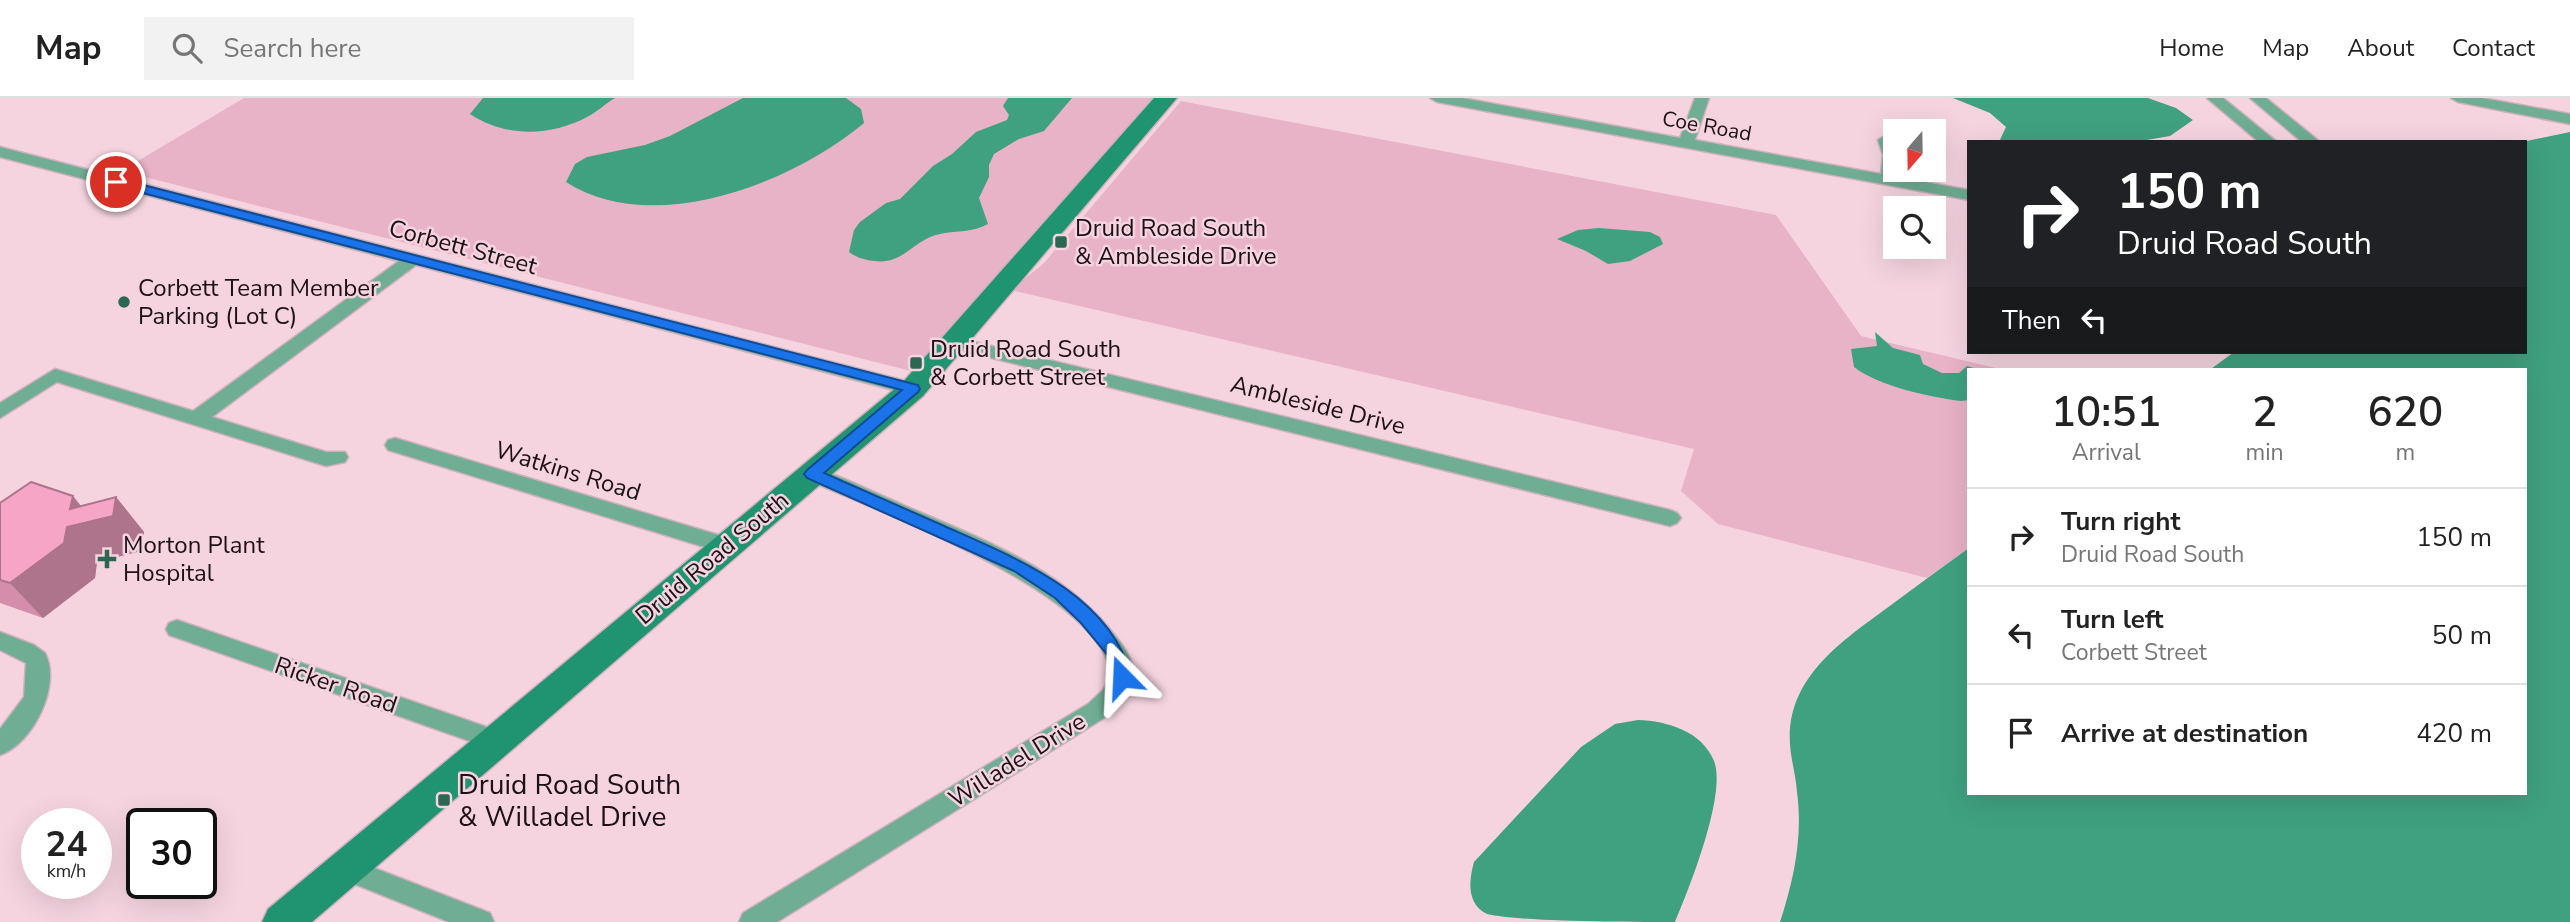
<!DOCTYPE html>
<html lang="en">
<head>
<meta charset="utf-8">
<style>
	body { margin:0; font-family:"Nunito Sans",sans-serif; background:#f2f2f2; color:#222; height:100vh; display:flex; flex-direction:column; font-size:26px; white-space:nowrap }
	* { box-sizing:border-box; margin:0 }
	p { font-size:23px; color:#767676 }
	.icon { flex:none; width:38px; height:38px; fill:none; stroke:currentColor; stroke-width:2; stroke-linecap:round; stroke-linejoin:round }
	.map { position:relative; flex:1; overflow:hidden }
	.sheet { position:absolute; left:1967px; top:270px; width:560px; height:427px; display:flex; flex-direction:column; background:#fff; border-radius:0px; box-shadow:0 7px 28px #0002 }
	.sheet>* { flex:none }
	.banner { position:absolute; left:1967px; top:42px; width:560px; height:214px; border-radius:0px; box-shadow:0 7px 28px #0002; background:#202124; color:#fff; overflow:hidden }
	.needle { width:46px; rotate:200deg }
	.fabs { position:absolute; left:1883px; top:21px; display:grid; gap:14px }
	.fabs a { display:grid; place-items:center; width:63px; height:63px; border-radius:0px; background:#fff; box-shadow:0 7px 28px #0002; font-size:35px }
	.speed { position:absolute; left:21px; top:710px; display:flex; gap:14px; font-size:35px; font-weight:700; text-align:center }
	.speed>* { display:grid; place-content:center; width:91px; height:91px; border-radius:50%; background:#fff; box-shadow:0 7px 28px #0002; line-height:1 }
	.speed small { font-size:18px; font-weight:400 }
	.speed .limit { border:4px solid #111; border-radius:10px; background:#fff; color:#111 }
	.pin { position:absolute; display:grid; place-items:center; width:60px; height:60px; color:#fff; margin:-30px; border:4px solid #fff; border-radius:50%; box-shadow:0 2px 7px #0007 }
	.me { position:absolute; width:77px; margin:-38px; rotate:339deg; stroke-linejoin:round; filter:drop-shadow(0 0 5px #0008) }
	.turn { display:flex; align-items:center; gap:24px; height:147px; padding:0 35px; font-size:32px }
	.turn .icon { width:91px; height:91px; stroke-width:2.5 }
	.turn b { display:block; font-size:49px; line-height:60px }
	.then { display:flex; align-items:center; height:66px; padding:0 35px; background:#0003; gap:14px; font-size:26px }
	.eta { display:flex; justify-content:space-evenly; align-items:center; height:119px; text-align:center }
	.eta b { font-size:42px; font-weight:600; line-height:49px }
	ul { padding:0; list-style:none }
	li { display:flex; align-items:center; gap:21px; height:98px; padding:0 35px; border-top:2px solid #e0e0e0 }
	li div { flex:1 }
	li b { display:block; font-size:26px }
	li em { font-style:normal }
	header { display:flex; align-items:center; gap:42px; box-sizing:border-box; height:98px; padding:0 35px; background:#fff; border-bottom:2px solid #e0e0e0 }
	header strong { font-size:33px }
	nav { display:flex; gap:38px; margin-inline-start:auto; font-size:24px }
	.search { width:490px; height:63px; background:#f2f2f2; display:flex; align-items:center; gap:18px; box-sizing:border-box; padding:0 24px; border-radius:0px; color:#767676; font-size:26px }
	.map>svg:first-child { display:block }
	.green { fill:#e8b2c7 }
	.water { fill:#3fa17f }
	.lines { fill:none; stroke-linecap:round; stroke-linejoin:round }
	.street-casing { stroke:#ceb1bc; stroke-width:3 }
	.secondary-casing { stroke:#ceb1bc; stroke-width:3 }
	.street { fill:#6fad94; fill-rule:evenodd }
	.secondary { fill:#209371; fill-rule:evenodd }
	.wall { fill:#d48eab }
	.shaded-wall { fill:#ad748b }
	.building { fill:#f7a5c7; stroke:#ad748b; stroke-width:2 }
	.route { fill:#1a73e8; stroke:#114b97; stroke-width:2 }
	.poi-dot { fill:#2b6752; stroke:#f5d4e0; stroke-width:2.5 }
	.labels { text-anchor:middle; stroke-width:5; stroke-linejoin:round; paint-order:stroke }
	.far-street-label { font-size:21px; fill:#1c1116; stroke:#f5d4e0 }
	.poi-label { font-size:24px; fill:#1c1116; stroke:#f5d4e0; text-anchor:start }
	.street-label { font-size:24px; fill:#1c1116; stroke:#f5d4e0 }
	.near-poi-label { font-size:28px; fill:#1c1116; stroke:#f5d4e0; text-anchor:start }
</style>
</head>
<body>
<header>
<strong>Map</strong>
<div class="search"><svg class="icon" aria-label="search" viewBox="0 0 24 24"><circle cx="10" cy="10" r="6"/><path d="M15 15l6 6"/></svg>Search here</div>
<nav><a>Home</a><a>Map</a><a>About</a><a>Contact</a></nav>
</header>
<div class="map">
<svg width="2570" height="824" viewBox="0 0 2570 824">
	<rect width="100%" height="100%" fill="#f5d4e0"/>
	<!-- green -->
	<path class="green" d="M244 0H1153L915 274 121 73Z
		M1181 3 1776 117 1861 238 2000 271H1969V450L1927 480 1718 426 1681 393 1694 351 1011 192 1044 165Z"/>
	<!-- water -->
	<path class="water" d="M483 0H615C605 6 597 14 587 19 550 39 504 39 470 16Z
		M743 0H846L861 11 864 25C793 85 652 140 566 84L575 66 587 59 645 47 670 38Z
		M1008 0H1072L1044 33 1019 41 994 56 989 67V79L979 100 988 126C972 135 958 132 940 136 914 141 903 167 875 163 865 162 857 160 849 154L854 132 860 124 886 105 900 101 933 68 952 56 976 34 1007 22 1009 17 1003 8Z
		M1953 0H2148L2176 10 2193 22 2170 38 2135 44H1999L2006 29 1990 15Z
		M2570 34V824H1780C1794 781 1803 739 1797 694 1796 678 1791 662 1790 646 1786 580 1841 544 1887 510 1914 490 1941 470 1969 450V695H2525V271H2211L2234 254H2525V44H2522Z
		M1599 130 1650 134 1660 139 1663 146 1630 163 1608 166 1586 153 1557 141 1578 132Z
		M1875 234 1893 250 1920 257 1923 266 1942 275H1959L1967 268 1977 271H1969V302L1961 303C1930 299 1878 288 1854 269L1851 251 1877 248Z
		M1638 622C1667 623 1702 633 1714 663 1727 696 1689 791 1675 824 1632 824 1522 824 1487 816 1466 806 1469 782 1474 764L1581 649 1615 626Z"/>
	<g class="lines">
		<defs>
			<path id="street" d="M1430 0H1462L1680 40 1695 0H1709L1695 42 1881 76 1883 57 1878 42 1886 37 1892 39 1895 46 1897 79 1969 92V102L1437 4Z
				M2207 0H2223L2277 44H2259Z
				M2250 0H2266L2320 44H2302Z
				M2451 0H2482L2570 16V26L2458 4Z
				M0 49 913 285 920 287 923 291 920 295 913 297 416 167 212 319 326 354H345L348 359 345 364 326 368 57 284 0 320V305L55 271 193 313 399 163 0 59Z
				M954 239 1670 412 1677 415 1681 420 1677 425 1670 428 947 249 945 245Z
				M395 340 735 442 738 448 735 454 727 456 388 352 385 347 388 342Z
				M812 369C842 378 872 394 901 406 978 440 1063 469 1116 539 1124 549 1134 564 1134 577 1133 595 1117 609 1104 620L777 824H739L743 815 1088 606 1103 592 1110 580C1114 499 869 409 805 381L802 376 805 371Z
				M177 522 504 635 507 642 504 649 495 652 169 537 166 531 169 525Z
				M0 534 34 547 45 555C62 587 33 646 0 657V631L24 599 26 565 0 552Z
				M346 759 490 815 494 824H449L337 779 333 771 337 763Z"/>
			<path id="secondary" d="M1154 0H1177L923 298 312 824H262L268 811 903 284Z"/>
		</defs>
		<!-- street casing -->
		<use href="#street" class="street-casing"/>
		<!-- secondary casing -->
		<use href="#secondary" class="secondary-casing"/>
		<!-- street -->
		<use href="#street" class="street"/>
		<!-- secondary -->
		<use href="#secondary" class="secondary"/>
	</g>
	<!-- wall -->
	<path class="wall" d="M116 399 144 434 141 453 97 464 95 480 43 520 0 505V405L81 408Z"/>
	<!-- shaded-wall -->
	<path class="shaded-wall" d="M73 398 93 423 116 399 144 434 141 453 97 464 95 480 43 520 10 485Z"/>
	<!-- building -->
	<path class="building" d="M31 384 73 398 70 411 116 399 113 418 67 429 64 445 10 485 0 482V405Z"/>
	<!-- route -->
	<path class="route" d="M116 80 918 287 920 291 918 294 824 375C863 392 902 409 942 427 1011 458 1112 496 1131 579L1129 584H1116L1110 560 1081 525 1055 500 1014 473 807 380 804 376 807 372 902 292 112 87V82Z"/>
	<!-- markers -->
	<g class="poi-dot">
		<rect x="1054" y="137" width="14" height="14" rx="3.5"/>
		<circle cx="124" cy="204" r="7"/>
		<rect x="909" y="258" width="14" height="14" rx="3.5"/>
		<path d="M103.5 450.5h7v7h7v7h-7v7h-7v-7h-7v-7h7z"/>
		<rect x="437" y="695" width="14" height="14" rx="3.5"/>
	</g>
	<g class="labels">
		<!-- far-street labels -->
		<g class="far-street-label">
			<text transform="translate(1707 28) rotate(10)" y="7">Coe Road</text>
		</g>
		<!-- poi labels -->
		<g class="poi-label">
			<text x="1075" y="138">Druid Road South<tspan x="1075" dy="28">&amp; Ambleside Drive</tspan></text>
			<text x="138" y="198">Corbett Team Member<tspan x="138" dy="28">Parking (Lot C)</tspan></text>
			<text x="930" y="259">Druid Road South<tspan x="930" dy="28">&amp; Corbett Street</tspan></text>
			<text x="123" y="455">Morton Plant<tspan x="123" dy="28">Hospital</tspan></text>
		</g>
		<!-- street labels -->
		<g class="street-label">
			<text transform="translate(463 149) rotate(15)" y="8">Corbett Street</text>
			<text transform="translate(1318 307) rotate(14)" y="8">Ambleside Drive</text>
			<text transform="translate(568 373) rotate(17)" y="8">Watkins Road</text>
			<text transform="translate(712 460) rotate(-40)" y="8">Druid Road South</text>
			<text transform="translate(336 587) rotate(19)" y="8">Ricker Road</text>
			<text transform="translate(1017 662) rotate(-32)" y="8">Willadel Drive</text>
		</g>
		<!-- near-poi labels -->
		<g class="near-poi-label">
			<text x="458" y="696">Druid Road South<tspan x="458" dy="32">&amp; Willadel Drive</tspan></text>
		</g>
	</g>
</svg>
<div class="fabs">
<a><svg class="needle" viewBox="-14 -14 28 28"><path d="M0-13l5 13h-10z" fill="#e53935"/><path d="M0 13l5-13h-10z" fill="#767676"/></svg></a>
<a><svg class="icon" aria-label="search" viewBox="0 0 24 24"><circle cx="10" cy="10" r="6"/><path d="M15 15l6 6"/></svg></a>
</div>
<div class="speed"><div>24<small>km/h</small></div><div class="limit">30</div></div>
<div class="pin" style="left:116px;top:84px;background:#d93025"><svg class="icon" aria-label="arrive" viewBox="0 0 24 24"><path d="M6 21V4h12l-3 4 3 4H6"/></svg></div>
<svg class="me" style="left:1122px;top:579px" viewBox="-20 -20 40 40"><path d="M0-17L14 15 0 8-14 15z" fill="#1a73e8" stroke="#fff" stroke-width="4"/></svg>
<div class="banner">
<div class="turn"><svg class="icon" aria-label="right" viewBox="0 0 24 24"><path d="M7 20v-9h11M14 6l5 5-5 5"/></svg><div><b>150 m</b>Druid Road South</div></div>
<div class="then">Then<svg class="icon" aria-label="left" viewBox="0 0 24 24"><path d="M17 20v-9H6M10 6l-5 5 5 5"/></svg></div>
</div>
<section class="sheet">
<div class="eta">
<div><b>10:51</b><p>Arrival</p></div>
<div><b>2</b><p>min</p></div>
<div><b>620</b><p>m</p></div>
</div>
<ul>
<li><svg class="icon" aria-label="right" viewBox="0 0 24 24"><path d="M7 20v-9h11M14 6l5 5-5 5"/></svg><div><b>Turn right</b><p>Druid Road South</p></div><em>150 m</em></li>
<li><svg class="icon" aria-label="left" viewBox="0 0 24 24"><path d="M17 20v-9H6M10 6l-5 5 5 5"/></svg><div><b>Turn left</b><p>Corbett Street</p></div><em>50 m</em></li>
<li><svg class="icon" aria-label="arrive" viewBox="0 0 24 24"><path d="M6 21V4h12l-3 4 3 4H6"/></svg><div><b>Arrive at destination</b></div><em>420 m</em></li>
</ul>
</section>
</div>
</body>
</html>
